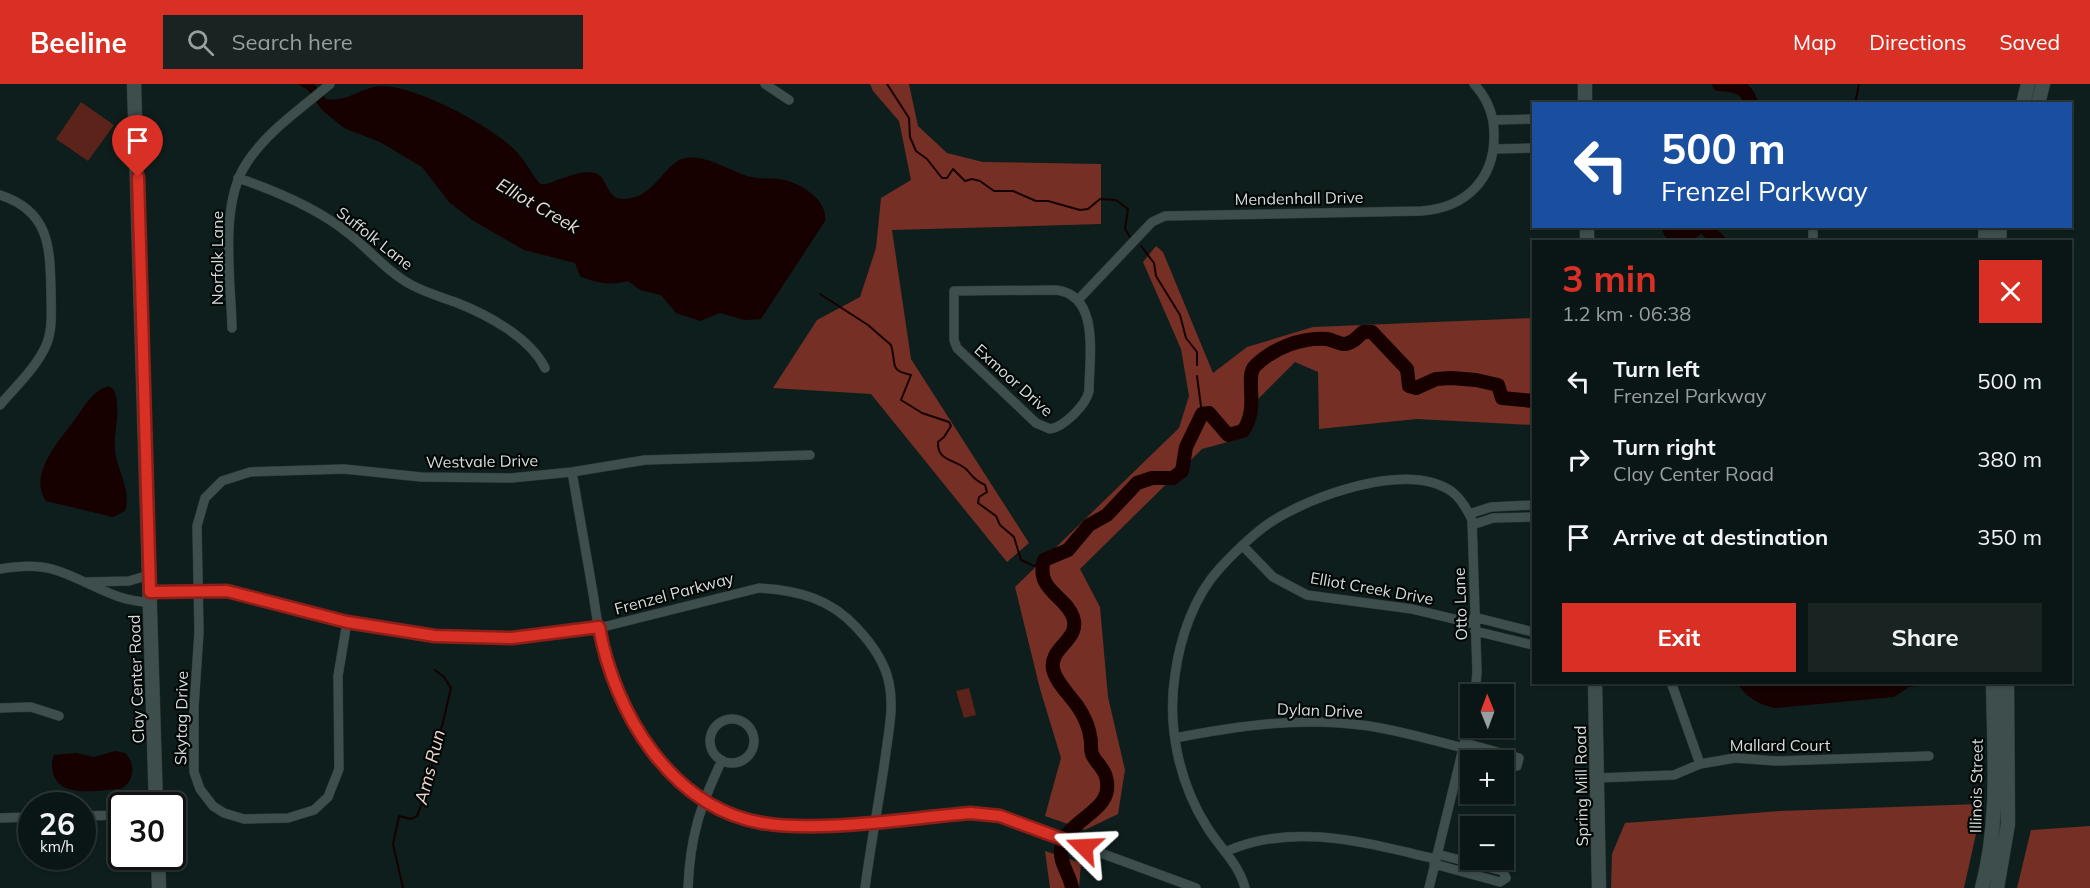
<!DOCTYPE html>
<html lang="en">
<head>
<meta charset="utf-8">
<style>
	body { margin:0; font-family:Mulish,sans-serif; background:#182322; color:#f1f3f6; height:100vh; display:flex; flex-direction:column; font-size:22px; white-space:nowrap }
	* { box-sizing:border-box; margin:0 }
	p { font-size:20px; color:#999fa0 }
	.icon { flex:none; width:33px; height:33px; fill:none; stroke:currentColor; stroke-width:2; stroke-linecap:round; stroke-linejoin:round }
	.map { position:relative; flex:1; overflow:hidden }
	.sheet { position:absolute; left:1532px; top:156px; width:540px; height:444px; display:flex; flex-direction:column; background:#0a1615; border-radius:0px; box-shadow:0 2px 4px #0004,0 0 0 2px #2a3534 }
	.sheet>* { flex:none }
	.guide { position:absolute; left:1532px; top:18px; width:540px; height:126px; border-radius:0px; box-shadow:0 2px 4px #0004,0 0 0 2px #2a3534; background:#1a4fa0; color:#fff; overflow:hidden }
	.needle { width:39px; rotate:359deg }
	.buttons { position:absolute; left:1460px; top:600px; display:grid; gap:12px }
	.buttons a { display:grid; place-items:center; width:54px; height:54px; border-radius:0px; background:#0a1615; box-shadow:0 2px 4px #0004,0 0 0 2px #2a3534; font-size:30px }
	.speed { position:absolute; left:18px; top:708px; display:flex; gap:12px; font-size:30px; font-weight:700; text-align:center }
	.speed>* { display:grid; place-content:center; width:78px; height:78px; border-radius:50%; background:#0a1615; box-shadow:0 2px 4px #0004,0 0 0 2px #2a3534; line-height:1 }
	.speed small { font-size:15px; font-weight:400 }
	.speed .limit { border:3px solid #111; border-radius:9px; background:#fff; color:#111 }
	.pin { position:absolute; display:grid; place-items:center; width:51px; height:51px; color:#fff; margin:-62px -26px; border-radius:50% 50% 50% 0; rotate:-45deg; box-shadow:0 0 6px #0007 }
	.pin .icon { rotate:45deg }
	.me { position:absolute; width:66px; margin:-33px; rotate:291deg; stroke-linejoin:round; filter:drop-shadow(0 0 4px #0008) }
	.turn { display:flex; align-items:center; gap:21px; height:126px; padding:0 30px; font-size:27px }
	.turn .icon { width:78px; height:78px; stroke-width:2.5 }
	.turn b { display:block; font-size:42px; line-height:51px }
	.round { display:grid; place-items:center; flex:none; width:63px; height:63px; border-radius:0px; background:#182322 }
	.summary { display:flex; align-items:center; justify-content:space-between; height:102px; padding:0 30px }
	h1 { font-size:36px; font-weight:700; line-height:45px; color:#d93025 }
	.button { display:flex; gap:12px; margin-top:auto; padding:12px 30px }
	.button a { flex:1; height:69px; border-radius:0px; background:#d93025; color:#fff; font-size:24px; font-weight:700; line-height:69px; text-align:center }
	.button a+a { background:#182322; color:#f1f3f6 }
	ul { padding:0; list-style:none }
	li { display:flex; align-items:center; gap:18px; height:78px; padding:0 30px }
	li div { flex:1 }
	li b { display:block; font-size:22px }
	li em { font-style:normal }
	header { display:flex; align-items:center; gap:36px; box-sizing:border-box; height:84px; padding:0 30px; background:#d93025; color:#fff }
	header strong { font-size:28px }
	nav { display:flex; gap:33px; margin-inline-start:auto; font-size:21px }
	.search { width:420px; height:54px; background:#182322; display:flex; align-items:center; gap:15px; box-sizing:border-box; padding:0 21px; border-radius:0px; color:#999fa0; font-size:22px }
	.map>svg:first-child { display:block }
	.green { fill:#5c231a }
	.forest { fill:#752f24 }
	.water { fill:#160000 }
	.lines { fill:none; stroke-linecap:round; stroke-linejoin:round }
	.stream { stroke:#160000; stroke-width:2 }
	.river { stroke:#160000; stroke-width:14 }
	.street-casing { stroke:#2f3736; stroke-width:10 }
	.secondary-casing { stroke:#2f3736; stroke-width:15 }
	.street { stroke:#3d4e4c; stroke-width:9 }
	.secondary { stroke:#3d4e4c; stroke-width:14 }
	.route-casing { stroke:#8d1f18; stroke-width:15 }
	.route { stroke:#d93025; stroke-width:10 }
	.labels { text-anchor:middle; stroke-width:4.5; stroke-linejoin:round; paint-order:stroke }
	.street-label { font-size:16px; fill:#d5dedd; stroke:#030706 }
	.water-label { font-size:18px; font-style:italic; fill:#efd8d4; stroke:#030706 }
</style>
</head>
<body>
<header>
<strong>Beeline</strong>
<div class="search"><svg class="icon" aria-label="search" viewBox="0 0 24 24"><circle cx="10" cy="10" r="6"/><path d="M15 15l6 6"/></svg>Search here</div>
<nav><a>Map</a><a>Directions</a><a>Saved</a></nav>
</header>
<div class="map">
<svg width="2090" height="804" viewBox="0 0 2090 804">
	<rect width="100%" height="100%" fill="#0e1e1c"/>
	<!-- green -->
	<path class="green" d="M81 18 114 41 88 77 56 55Z
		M969 604 976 631 964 634 956 607Z"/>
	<!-- forest -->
	<path class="forest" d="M870 0H909L918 42 947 69 983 78 1101 80V140L892 146 911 275 1029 459 1007 478 871 310 773 304 817 236 860 213 876 164 881 114 911 96 899 37 873 7Z
		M1156 162 1163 168 1213 289 1247 263 1313 243 1533 234V341L1417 335 1319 345 1318 288 1295 278 1258 315 1246 353 1202 365 1080 485 1100 523 1108 613 1125 686 1118 730 1085 746 1045 732 1061 674 1040 605 1015 503 1179 344 1189 312 1181 265 1143 178Z
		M1979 720 1980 732 1964 804H1611L1612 770 1625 739 1780 727Z
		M2090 742V804H2017L2031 746Z
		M1045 767 1081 779 1079 804H1050Z"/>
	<!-- water -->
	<path class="water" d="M298 0H314L326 15C348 19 362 2 383 2 418 3 491 42 515 66 525 76 531 89 540 100H546C560 96 580 85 595 89 610 93 604 121 632 114 655 109 664 82 682 75 701 68 729 86 747 92 759 96 772 93 784 96 802 100 828 116 825 137L761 235 745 236 720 229 700 237 676 229 661 211 640 206 628 197C612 202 595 199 580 192L575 179 524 166 472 136 449 118 422 83 380 58 344 44 322 26 308 6Z
		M109 302 114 306C122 327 113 346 115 367 117 387 132 406 125 427L113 433 46 417C28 392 58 358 73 338 83 325 92 306 109 302Z
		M1738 599V598L1936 599 1909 603 1894 613 1775 624C1762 622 1742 611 1738 599Z
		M115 667 125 669C136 679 135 699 120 705 99 706 60 715 53 689 52 682 51 678 54 671L76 669 94 673Z"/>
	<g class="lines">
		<!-- stream -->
		<path class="stream" d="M887 0 909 34 910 53 916 67 927 75 942 94H947L953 85 965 97 972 95 980 97 994 107H1013L1036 117H1048L1080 126 1088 125 1100 115 1116 116 1128 125 1125 145 1130 153
			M1855 20 1859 0
			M1141 162 1154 179 1156 192 1180 231 1186 254 1197 268V281
			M820 210 868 241 891 261C897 280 888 286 911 291L901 316 922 329 949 338 951 342 944 353 938 358C937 378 956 375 967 386 973 393 976 397 985 401L987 408 979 413 978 419 996 432 1000 441 1014 453 1021 476 1034 482 1043 479
			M1197 292 1202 330
			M403 804 393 760 399 732 411 735 417 732 430 698 435 657 442 642 451 604 444 593 435 586"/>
		<!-- river -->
		<path class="river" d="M1719 0C1735 1 1747 2 1751 20
			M1668 142 1671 149C1683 152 1690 151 1699 142
			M1703 142 1720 158
			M1072 804C1070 791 1059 778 1061 765 1066 733 1116 729 1106 693 1104 684 1095 678 1092 670 1090 664 1092 658 1090 652 1089 643 1083 630 1078 623 1070 611 1056 599 1053 585 1049 563 1081 556 1073 533 1066 512 1035 506 1044 476L1068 466 1089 441 1107 431 1137 399 1152 394H1173L1182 387 1186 363 1202 330 1209 329 1228 351 1243 347C1260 323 1244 293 1255 282 1273 264 1302 253 1327 255 1333 256 1339 260 1344 260 1352 260 1358 253 1363 248H1372L1407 285 1409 302 1416 304 1436 295 1451 294 1476 296 1498 301 1502 314 1533 317"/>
		<defs>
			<path id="street" d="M765 0 789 16
				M1494 36 1533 35
				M1494 65 1533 64
				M238 94C276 107 317 124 348 149 369 165 385 186 408 199 423 208 439 212 455 218 486 230 530 253 545 284
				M0 111C50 127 50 164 51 208 51 225 53 243 47 259 38 282 16 302 0 321
				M1813 142V158
				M1056 206C1101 211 1089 275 1089 307 1086 321 1064 343 1050 345L1036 339 957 264 954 256V207Z
				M1078 216 1152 138 1165 132 1421 127C1466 124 1495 95 1494 50 1494 31 1487 14 1474 0
				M232 244C231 196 219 122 246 80 266 48 302 24 330 0
				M572 388C579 429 586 469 593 509 597 536 601 564 610 590 635 657 687 727 762 739 822 749 909 734 971 729L1000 732 1196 804
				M1469 430 1491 423 1533 421
				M1472 441 1493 434 1533 433
				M1243 462 1273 493 1307 511 1412 525 1475 540
				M0 485C17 482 35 480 52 485 87 495 113 518 150 518
				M88 498 129 497 149 491
				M150 508 227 507 347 538 386 546 435 552 496 554 599 544 759 504C798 506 831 515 857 544 872 560 885 578 889 599 894 622 889 645 886 668 880 713 871 758 865 804
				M1474 533 1533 548
				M347 538 338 592 339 685 328 713 314 726 288 734 244 735 224 729 213 722 200 705 194 688V623L199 548 197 442 205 414 222 397 250 388 344 385 421 393 511 394 572 388 645 376 810 371
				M1475 547 1533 561
				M1671 598 1700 680
				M0 624 31 623 59 632
				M710 657a22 22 0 1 1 44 0a22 22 0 1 1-44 0Z
				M1175 654C1237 642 1298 633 1361 641 1396 645 1430 656 1464 664
				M1465 659 1519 674 1517 682 1503 680
				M1462 669 1492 676
				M1597 694 1674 691 1700 680 1735 674 1776 677 1929 672
				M82 732 122 731
				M0 734 32 733
				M1225 768C1294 737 1366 759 1436 775
				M1434 780 1500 798 1506 794 1503 787 1437 770
				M688 804C690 752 700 723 722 676
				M1245 804C1239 780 1220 764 1207 743 1179 699 1167 642 1175 591 1180 554 1194 512 1220 484 1235 468 1253 450 1271 438 1311 412 1406 377 1451 407 1461 414 1467 425 1472 436L1477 588 1475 610
				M1429 804 1470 636"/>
			<path id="secondary" d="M134 0 156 722
				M1585 0V20
				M2023 20 2028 0
				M2038 20 2043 0
				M1587 142V158
				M1985 158 1986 142
				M1999 158 2000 142
				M1595 598 1599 804
				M158 772 159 804
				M1982 804C2000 736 1994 668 1993 598
				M1997 804 2008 740 2007 598"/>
		</defs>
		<!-- street casing -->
		<use href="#street" class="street-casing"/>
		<!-- secondary casing -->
		<use href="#secondary" class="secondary-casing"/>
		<!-- street -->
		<use href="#street" class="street"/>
		<!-- secondary -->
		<use href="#secondary" class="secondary"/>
	</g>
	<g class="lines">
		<defs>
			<path id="route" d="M138 93 150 508 227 507 347 538 435 552 512 554 599 543C614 627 670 723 762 739 821 749 909 734 971 729L1000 732 1084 763"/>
		</defs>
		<!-- route casing -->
		<use href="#route" class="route-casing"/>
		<!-- route -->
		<use href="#route" class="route"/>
	</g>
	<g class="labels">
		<!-- street labels -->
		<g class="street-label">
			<text transform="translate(1299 114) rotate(-1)" y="6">Mendenhall Drive</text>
			<text transform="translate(375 154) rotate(38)" y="6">Suffolk Lane</text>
			<text transform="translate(217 174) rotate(-90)" y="6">Norfolk Lane</text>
			<text transform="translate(1014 296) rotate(42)" y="6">Exmoor Drive</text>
			<text transform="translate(482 377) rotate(-1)" y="6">Westvale Drive</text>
			<text transform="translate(1372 504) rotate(10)" y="6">Elliot Creek Drive</text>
			<text transform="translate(674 509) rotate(-15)" y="6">Frenzel Parkway</text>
			<text transform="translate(1460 520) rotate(-92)" y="6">Otto Lane</text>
			<text transform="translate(136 595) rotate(-92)" y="6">Clay Center Road</text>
			<text transform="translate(1320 626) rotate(2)" y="6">Dylan Drive</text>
			<text transform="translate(181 634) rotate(-89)" y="6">Skytag Drive</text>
			<text x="1780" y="667">Mallard Court</text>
			<text transform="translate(1581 702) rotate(-91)" y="6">Spring Mill Road</text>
			<text transform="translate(1976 702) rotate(-89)" y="6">Illinois Street</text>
		</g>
		<!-- water labels -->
		<g class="water-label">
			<text transform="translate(538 122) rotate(30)" y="6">Elliot Creek</text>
			<text transform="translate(430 683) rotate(-76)" y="6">Ams Run</text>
		</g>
	</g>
</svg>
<div class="buttons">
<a><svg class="needle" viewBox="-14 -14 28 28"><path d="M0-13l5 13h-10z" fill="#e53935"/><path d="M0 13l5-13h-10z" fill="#999fa0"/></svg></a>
<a>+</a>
<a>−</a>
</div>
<div class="speed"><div>26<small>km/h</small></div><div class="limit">30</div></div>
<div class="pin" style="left:138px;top:93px;background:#d93025"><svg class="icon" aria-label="arrive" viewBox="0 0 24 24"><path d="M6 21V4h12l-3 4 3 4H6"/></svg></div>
<svg class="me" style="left:1084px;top:763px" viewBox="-20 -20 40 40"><path d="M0-17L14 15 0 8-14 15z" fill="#d93025" stroke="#fff" stroke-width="4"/></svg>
<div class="guide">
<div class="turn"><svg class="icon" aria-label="left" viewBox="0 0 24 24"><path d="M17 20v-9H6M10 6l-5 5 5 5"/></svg><div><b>500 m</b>Frenzel Parkway</div></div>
</div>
<section class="sheet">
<div class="summary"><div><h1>3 min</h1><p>1.2 km · 06:38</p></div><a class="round" style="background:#d93025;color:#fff"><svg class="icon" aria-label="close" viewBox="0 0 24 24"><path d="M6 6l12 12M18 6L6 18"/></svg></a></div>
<ul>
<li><svg class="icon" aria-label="left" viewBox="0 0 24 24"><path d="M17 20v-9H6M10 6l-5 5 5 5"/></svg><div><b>Turn left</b><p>Frenzel Parkway</p></div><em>500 m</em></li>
<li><svg class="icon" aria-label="right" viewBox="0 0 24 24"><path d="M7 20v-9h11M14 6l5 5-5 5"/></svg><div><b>Turn right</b><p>Clay Center Road</p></div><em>380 m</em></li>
<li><svg class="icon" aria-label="arrive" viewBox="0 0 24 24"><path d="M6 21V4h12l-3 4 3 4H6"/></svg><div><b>Arrive at destination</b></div><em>350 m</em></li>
</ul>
<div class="button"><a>Exit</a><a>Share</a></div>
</section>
</div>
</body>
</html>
